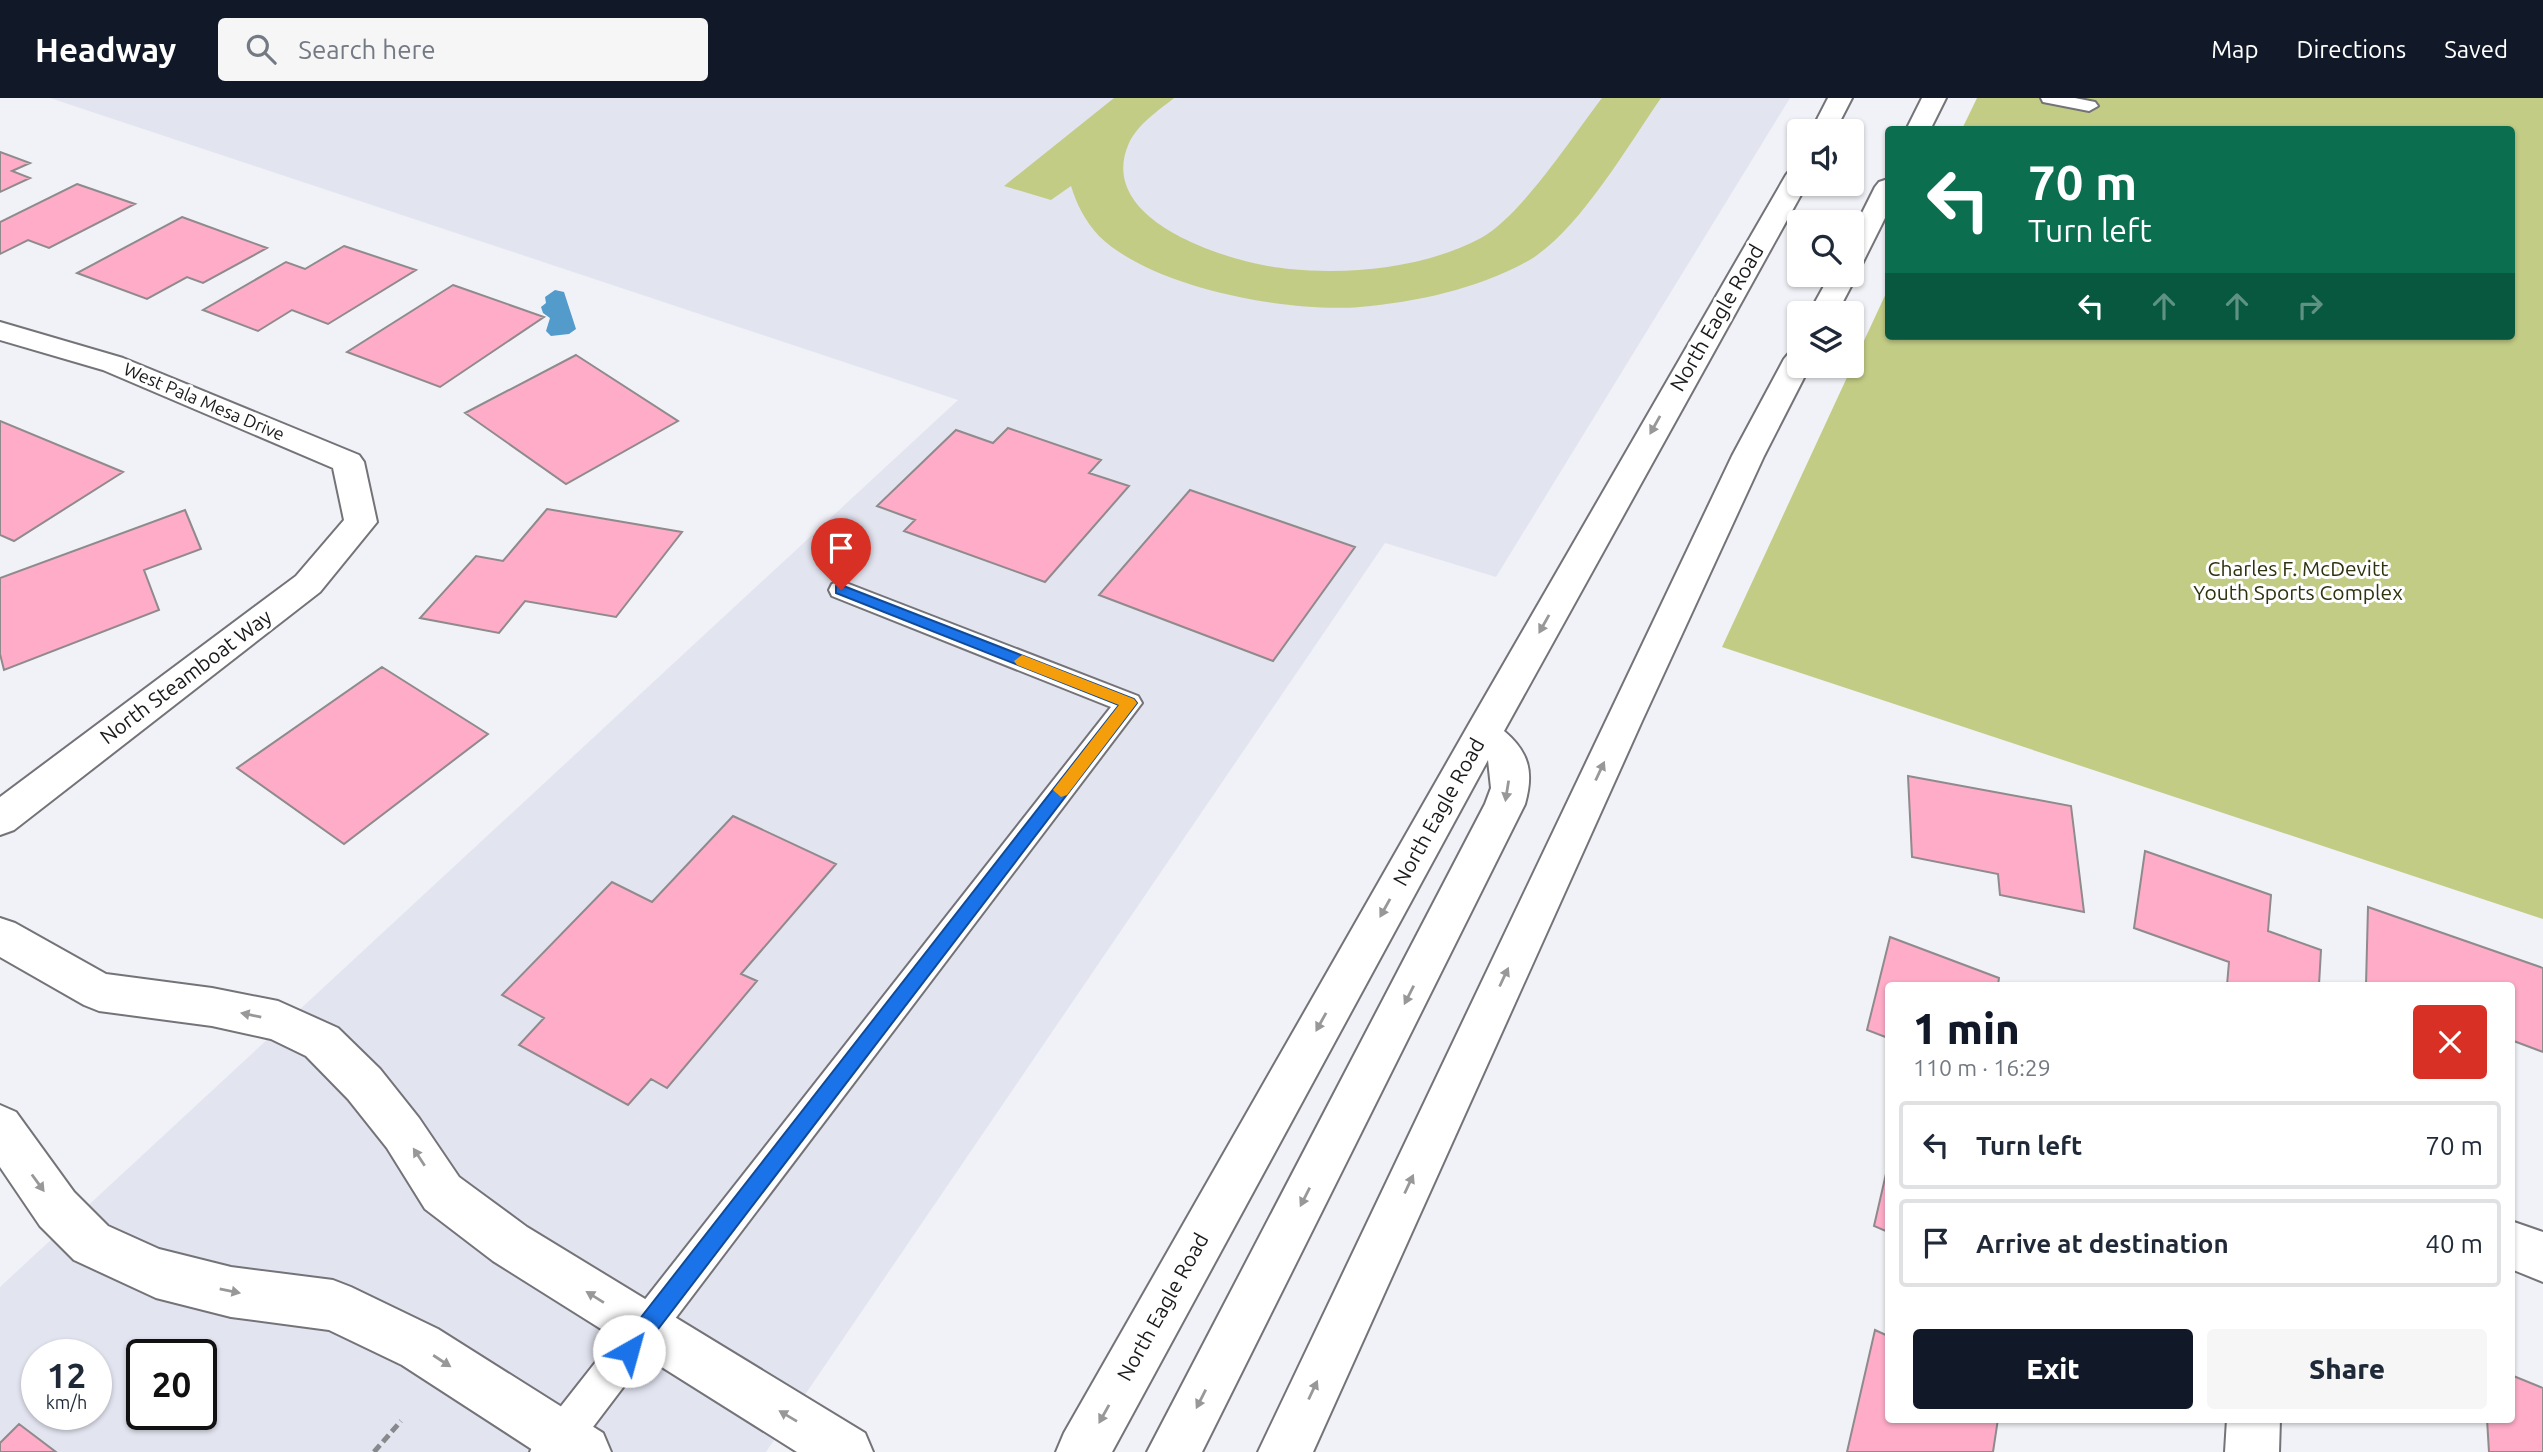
<!DOCTYPE html>
<html lang="en">
<head>
<meta charset="utf-8">
<style>
	body { margin:0; font-family:Ubuntu,sans-serif; background:#f6f6f7; color:#1f2937; height:100vh; display:flex; flex-direction:column; font-size:26px; white-space:nowrap }
	* { box-sizing:border-box; margin:0 }
	p { font-size:23px; color:#747a83 }
	.icon { flex:none; width:38px; height:38px; fill:none; stroke:currentColor; stroke-width:2; stroke-linecap:round; stroke-linejoin:round }
	.map { position:relative; flex:1; overflow:hidden }
	.panel { position:absolute; left:1885px; top:884px; width:630px; height:441px; display:flex; flex-direction:column; background:#fff; border-radius:7px; box-shadow:0 2px 5px #0004 }
	.panel>* { flex:none }
	.banner { position:absolute; left:1885px; top:28px; width:630px; height:214px; border-radius:7px; box-shadow:0 2px 5px #0004; background:#0b6e4f; color:#fff; overflow:hidden }
	.controls { position:absolute; left:1787px; top:21px; display:grid; gap:14px }
	.controls a { display:grid; place-items:center; width:77px; height:77px; border-radius:7px; background:#fff; box-shadow:0 2px 5px #0004; font-size:35px }
	.speed { position:absolute; left:21px; top:1241px; display:flex; gap:14px; font-size:35px; font-weight:700; text-align:center }
	.speed>* { display:grid; place-content:center; width:91px; height:91px; border-radius:50%; background:#fff; box-shadow:0 2px 5px #0004; line-height:1 }
	.speed small { font-size:18px; font-weight:400 }
	.speed .limit { border:4px solid #111; border-radius:10px; background:#fff; color:#111 }
	.pin { position:absolute; display:grid; place-items:center; width:60px; height:60px; color:#fff; margin:-72px -30px; border-radius:50% 50% 50% 0; rotate:-45deg; box-shadow:0 0 7px #0007 }
	.pin .icon { rotate:45deg }
	.me { position:absolute; width:77px; margin:-38px; rotate:38deg; stroke-linejoin:round; filter:drop-shadow(0 0 5px #0008) }
	.turn { display:flex; align-items:center; gap:24px; height:147px; padding:0 28px; font-size:32px }
	.turn .icon { width:91px; height:91px; stroke-width:2.5 }
	.turn b { display:block; font-size:49px; line-height:60px }
	.lanes { display:flex; align-items:center; height:66px; padding:0 28px; background:#0003; justify-content:center; gap:35px; direction:ltr }
	.lanes .off { opacity:.35 }
	.round { display:grid; place-items:center; flex:none; width:74px; height:74px; border-radius:7px; background:#f6f6f7 }
	.overview { display:flex; align-items:center; justify-content:space-between; height:119px; padding:0 28px }
	h1 { font-size:42px; font-weight:800; line-height:52px; color:#111827 }
	.action { display:flex; gap:14px; margin-top:auto; padding:14px 28px }
	.action a { flex:1; height:80px; border-radius:7px; background:#111827; color:#fff; font-size:28px; font-weight:800; line-height:80px; text-align:center }
	.action a+a { background:#f6f6f7; color:#1f2937 }
	ul { padding:0; list-style:none }
	li { display:flex; align-items:center; gap:21px; height:88px; margin:0 14px 10px; padding:0 14px; border:4px solid #e0e1e3; border-radius:7px }
	li div { flex:1 }
	li b { display:block; font-size:26px }
	li em { font-style:normal }
	header { display:flex; align-items:center; gap:42px; box-sizing:border-box; height:98px; padding:0 35px; background:#111827; color:#fff }
	header strong { font-size:33px }
	nav { display:flex; gap:38px; margin-inline-start:auto; font-size:24px }
	.search { width:490px; height:63px; background:#f6f6f7; display:flex; align-items:center; gap:18px; box-sizing:border-box; padding:0 24px; border-radius:7px; color:#747a83; font-size:26px }
	.map>svg:first-child { display:block }
	.built { fill:#e2e4f0; fill-rule:evenodd }
	.green { fill:#c2cc85 }
	.water { fill:#539bcb }
	.building { fill:#feacc8; stroke:#8f8a8b; stroke-width:2 }
	.lines { fill:none; stroke-linecap:round; stroke-linejoin:round }
	.service-casing { stroke:#737378; stroke-width:4 }
	.minor-casing { stroke:#737378; stroke-width:4 }
	.trunk-casing { stroke:#737378; stroke-width:4 }
	.path { stroke:#88898d; stroke-width:5; stroke-dasharray:9 4.5; stroke-linecap:butt }
	.service { fill:#fff; fill-rule:evenodd }
	.minor { fill:#fff; fill-rule:evenodd }
	.trunk { fill:#fff; fill-rule:evenodd }
	.oneway { fill:#989899 }
	.route { fill:#1a73e8; stroke:#114b97; stroke-width:2 }
	.slow { fill:#f59e0b }
	.labels { text-anchor:middle; stroke-width:6; stroke-linejoin:round; paint-order:stroke }
	.far-street-label { font-size:18px; fill:#1a1a1c; stroke:#fff }
	.street-label { font-size:21px; fill:#1a1a1c; stroke:#fff }
	.park-label { font-size:21px; fill:#2e320f; stroke:#fff }
</style>
</head>
<body>
<header>
<strong>Headway</strong>
<div class="search"><svg class="icon" aria-label="search" viewBox="0 0 24 24"><circle cx="10" cy="10" r="6"/><path d="M15 15l6 6"/></svg>Search here</div>
<nav><a>Map</a><a>Directions</a><a>Saved</a></nav>
</header>
<div class="map">
<svg width="2543" height="1354" viewBox="0 0 2543 1354">
	<rect width="100%" height="100%" fill="#f1f2f7"/>
	<!-- built -->
	<path class="built" d="M50 0H1790L1496 479 1385 445 766 1354H0V1189L958 302ZM37 1256H96V1316H37ZM142 1256H201V1316H142Z"/>
	<!-- green -->
	<path class="green" d="M1114 0H1174C1158 13 1138 26 1129 45 1093 125 1235 166 1289 171 1352 177 1424 170 1481 140 1521 118 1572 39 1602 0H1661C1627 49 1578 134 1528 163 1478 191 1417 204 1360 209 1288 215 1152 190 1099 138 1085 123 1077 107 1071 88L1051 102 1004 88Z
		M1977 0H2543V821L1722 549 1888 191V238H2511V32L1962 31Z"/>
	<!-- water -->
	<path class="water" d="M555 192 564 194 576 231 569 236 551 238 546 233 550 220 543 215 541 209 546 205 545 199Z"/>
	<!-- building -->
	<path class="building" d="M0 54 30 65 12 73 30 80 0 94Z
		M77 86 135 106 49 150 28 142 0 156V124Z
		M182 119 267 150 203 185 187 179 147 201 77 175Z
		M344 148 416 172 328 226 292 212 258 233 203 212 286 164 305 171Z
		M453 187 544 219 440 289 347 254Z
		M576 257 678 323 566 386 465 315Z
		M0 323 123 374 14 443 0 437Z
		M1008 330 1101 362 1089 375 1129 388 1045 484 904 433 915 422 877 408 956 332 993 345Z
		M1190 392 1355 449 1273 563 1099 497Z
		M547 411 682 434 616 519 525 503 499 535 420 520 476 458 503 463Z
		M185 412 201 451 144 472 159 512 4 572 0 556V480Z
		M382 569 488 636 344 746 237 670Z
		M1908 678 2071 708 2084 814 2000 797 1998 776 1912 759Z
		M733 718 836 766 741 876 757 883 667 990 651 981 628 1007 519 947 544 920 502 897 612 784 652 804Z
		M2145 753 2271 797 2268 833 2321 852 2319 887H2227L2229 864 2134 830Z
		M2368 809 2543 870V954L2511 942V887H2366Z
		M1890 839 1999 880 1998 887H1888V940L1867 932Z
		M1888 1067V1134L1874 1128Z
		M1875 1232 1888 1238V1321H1998L1993 1354H1847Z
		M2511 1277 2543 1290V1354H2489L2487 1321H2511Z
		M19 1326 56 1354H0V1345Z"/>
	<g class="lines">
		<defs>
			<path id="service" d="M2041 0H2075L2095 4 2098 8 2089 13 2043 4Z
				M841 483 1138 598 1142 605 574 1354H530L536 1340 1111 609 832 498 829 492 832 486Z"/>
			<path id="minor" d="M0 224 123 260 359 357 364 364 377 424 320 494 14 732 0 737V699L296 478 344 422 333 370 103 272 0 242Z
				M0 820 15 825 106 876 212 890 278 903 338 930 380 971 419 1020 459 1079 527 1129 865 1335 873 1354H797L493 1163 425 1111 387 1050 348 1001 306 958 271 941 212 928 99 913 84 907 0 859Z
				M0 1007 16 1014 74 1094 108 1128 159 1151 231 1169 333 1182 351 1189 438 1231 603 1335 611 1354H536L402 1267 329 1232 231 1219 156 1200 74 1162 40 1128 0 1069Z
				M2511 1123 2543 1134V1184L2511 1171Z
				M2227 1321H2280L2279 1354H2225Z"/>
			<path id="trunk" d="M1828 0H1852L1835 33H1811Z
				M1922 0H1946L1930 32H1906Z
				M1799 69V86H1807L1504 633C1529 654 1534 674 1525 706L1202 1354H1147L1485 706 1491 690 1488 662 1112 1354H1056L1064 1335 1469 626 1786 77 1790 72Z
				M1888 81V114L1862 166 1852 168V135L1875 89 1879 84Z
				M1852 171 1857 177 1837 215H1809L1830 177H1852Z
				M1799 252V268H1810L1764 358 1642 623 1313 1354H1258L1732 358 1784 261 1789 255Z"/>
		</defs>
		<!-- service casing -->
		<use href="#service" class="service-casing"/>
		<!-- minor casing -->
		<use href="#minor" class="minor-casing"/>
		<!-- trunk casing -->
		<use href="#trunk" class="trunk-casing"/>
		<!-- path -->
		<path class="path" d="M374 1354 401 1323"/>
		<!-- service -->
		<use href="#service" class="service"/>
		<!-- minor -->
		<use href="#minor" class="minor"/>
		<!-- trunk -->
		<use href="#trunk" class="trunk"/>
	</g>
	<!-- one-way arrows -->
	<defs><path id="oneway-solid" d="M-6-.8H1V-3.2L6.5 0L1 3.2V.8H-6Z" transform="scale(1.75)"/></defs>
	<g class="oneway">
		<use href="#oneway-solid" transform="translate(1655 327) rotate(119)"/>
		<use href="#oneway-solid" transform="translate(1544 526) rotate(119)"/>
		<use href="#oneway-solid" transform="translate(1600 673) rotate(-65)"/>
		<use href="#oneway-solid" transform="translate(1507 693) rotate(99)"/>
		<use href="#oneway-solid" transform="translate(1385 810) rotate(119)"/>
		<use href="#oneway-solid" transform="translate(1504 879) rotate(-65)"/>
		<use href="#oneway-solid" transform="translate(1409 897) rotate(117)"/>
		<use href="#oneway-solid" transform="translate(251 917) rotate(-168)"/>
		<use href="#oneway-solid" transform="translate(1321 924) rotate(119)"/>
		<use href="#oneway-solid" transform="translate(419 1059) rotate(-123)"/>
		<use href="#oneway-solid" transform="translate(38 1085) rotate(54)"/>
		<use href="#oneway-solid" transform="translate(1409 1086) rotate(-65)"/>
		<use href="#oneway-solid" transform="translate(1305 1099) rotate(117)"/>
		<use href="#oneway-solid" transform="translate(230 1193) rotate(11)"/>
		<use href="#oneway-solid" transform="translate(595 1199) rotate(-148)"/>
		<use href="#oneway-solid" transform="translate(442 1263) rotate(33)"/>
		<use href="#oneway-solid" transform="translate(1313 1292) rotate(-65)"/>
		<use href="#oneway-solid" transform="translate(1201 1301) rotate(117)"/>
		<use href="#oneway-solid" transform="translate(1104 1316) rotate(119)"/>
		<use href="#oneway-solid" transform="translate(788 1318) rotate(-149)"/>
	</g>
	<!-- route -->
	<path class="route" d="M841 487 1134 601 1137 605 636 1260 629 1263 621 1260 618 1253 621 1245 1119 607 836 495V488Z"/>
	<!-- slow -->
	<path class="slow" d="M1022 557 1134 601 1137 605 1067 697 1061 699 1053 692 1056 688 1119 607 1017 567 1014 563Z"/>
	<g class="labels">
		<!-- far-street labels -->
		<g class="far-street-label">
			<text transform="translate(204 304) rotate(23)" y="6">West Pala Mesa Drive</text>
		</g>
		<!-- street labels -->
		<g class="street-label">
			<text transform="translate(1717 220) rotate(-60)" y="7">North Eagle Road</text>
			<text transform="translate(186 579) rotate(-37)" y="7">North Steamboat Way</text>
			<text transform="translate(1439 714) rotate(-61)" y="7">North Eagle Road</text>
			<text transform="translate(1163 1209) rotate(-61)" y="7">North Eagle Road</text>
		</g>
		<!-- park labels -->
		<g class="park-label">
			<text x="2298" y="478">Charles F. McDevitt<tspan x="2298" dy="24">Youth Sports Complex</tspan></text>
		</g>
	</g>
</svg>
<div class="controls">
<a><svg class="icon" aria-label="sound" viewBox="0 0 24 24"><path d="M4 9h4l5-4v14l-5-4H4zM17 9q2 3 0 6"/></svg></a>
<a><svg class="icon" aria-label="search" viewBox="0 0 24 24"><circle cx="10" cy="10" r="6"/><path d="M15 15l6 6"/></svg></a>
<a><svg class="icon" aria-label="layers" viewBox="0 0 24 24"><path d="M12 4l9 5-9 5-9-5zM3 14l9 5 9-5"/></svg></a>
</div>
<div class="speed"><div>12<small>km/h</small></div><div class="limit">20</div></div>
<div class="pin" style="left:841px;top:492px;background:#d93025"><svg class="icon" aria-label="arrive" viewBox="0 0 24 24"><path d="M6 21V4h12l-3 4 3 4H6"/></svg></div>
<svg class="me" style="left:629px;top:1253px" viewBox="-20 -20 40 40"><circle r="19" fill="#fff"/><path d="M0-13L10 11 0 6-10 11z" fill="#1a73e8"/></svg>
<div class="banner">
<div class="turn"><svg class="icon" aria-label="left" viewBox="0 0 24 24"><path d="M17 20v-9H6M10 6l-5 5 5 5"/></svg><div><b>70 m</b>Turn left</div></div>
<div class="lanes"><svg class="icon" aria-label="left" viewBox="0 0 24 24"><path d="M17 20v-9H6M10 6l-5 5 5 5"/></svg><svg class="icon off" aria-label="ahead" viewBox="0 0 24 24"><path d="M12 20V5M6 11l6-6 6 6"/></svg><svg class="icon off" aria-label="ahead" viewBox="0 0 24 24"><path d="M12 20V5M6 11l6-6 6 6"/></svg><svg class="icon off" aria-label="right" viewBox="0 0 24 24"><path d="M7 20v-9h11M14 6l5 5-5 5"/></svg></div>
</div>
<section class="panel">
<div class="overview"><div><h1>1 min</h1><p>110 m · 16:29</p></div><a class="round" style="background:#d93025;color:#fff"><svg class="icon" aria-label="close" viewBox="0 0 24 24"><path d="M6 6l12 12M18 6L6 18"/></svg></a></div>
<ul>
<li><svg class="icon" aria-label="left" viewBox="0 0 24 24"><path d="M17 20v-9H6M10 6l-5 5 5 5"/></svg><div><b>Turn left</b></div><em>70 m</em></li>
<li><svg class="icon" aria-label="arrive" viewBox="0 0 24 24"><path d="M6 21V4h12l-3 4 3 4H6"/></svg><div><b>Arrive at destination</b></div><em>40 m</em></li>
</ul>
<div class="action"><a>Exit</a><a>Share</a></div>
</section>
</div>
</body>
</html>
